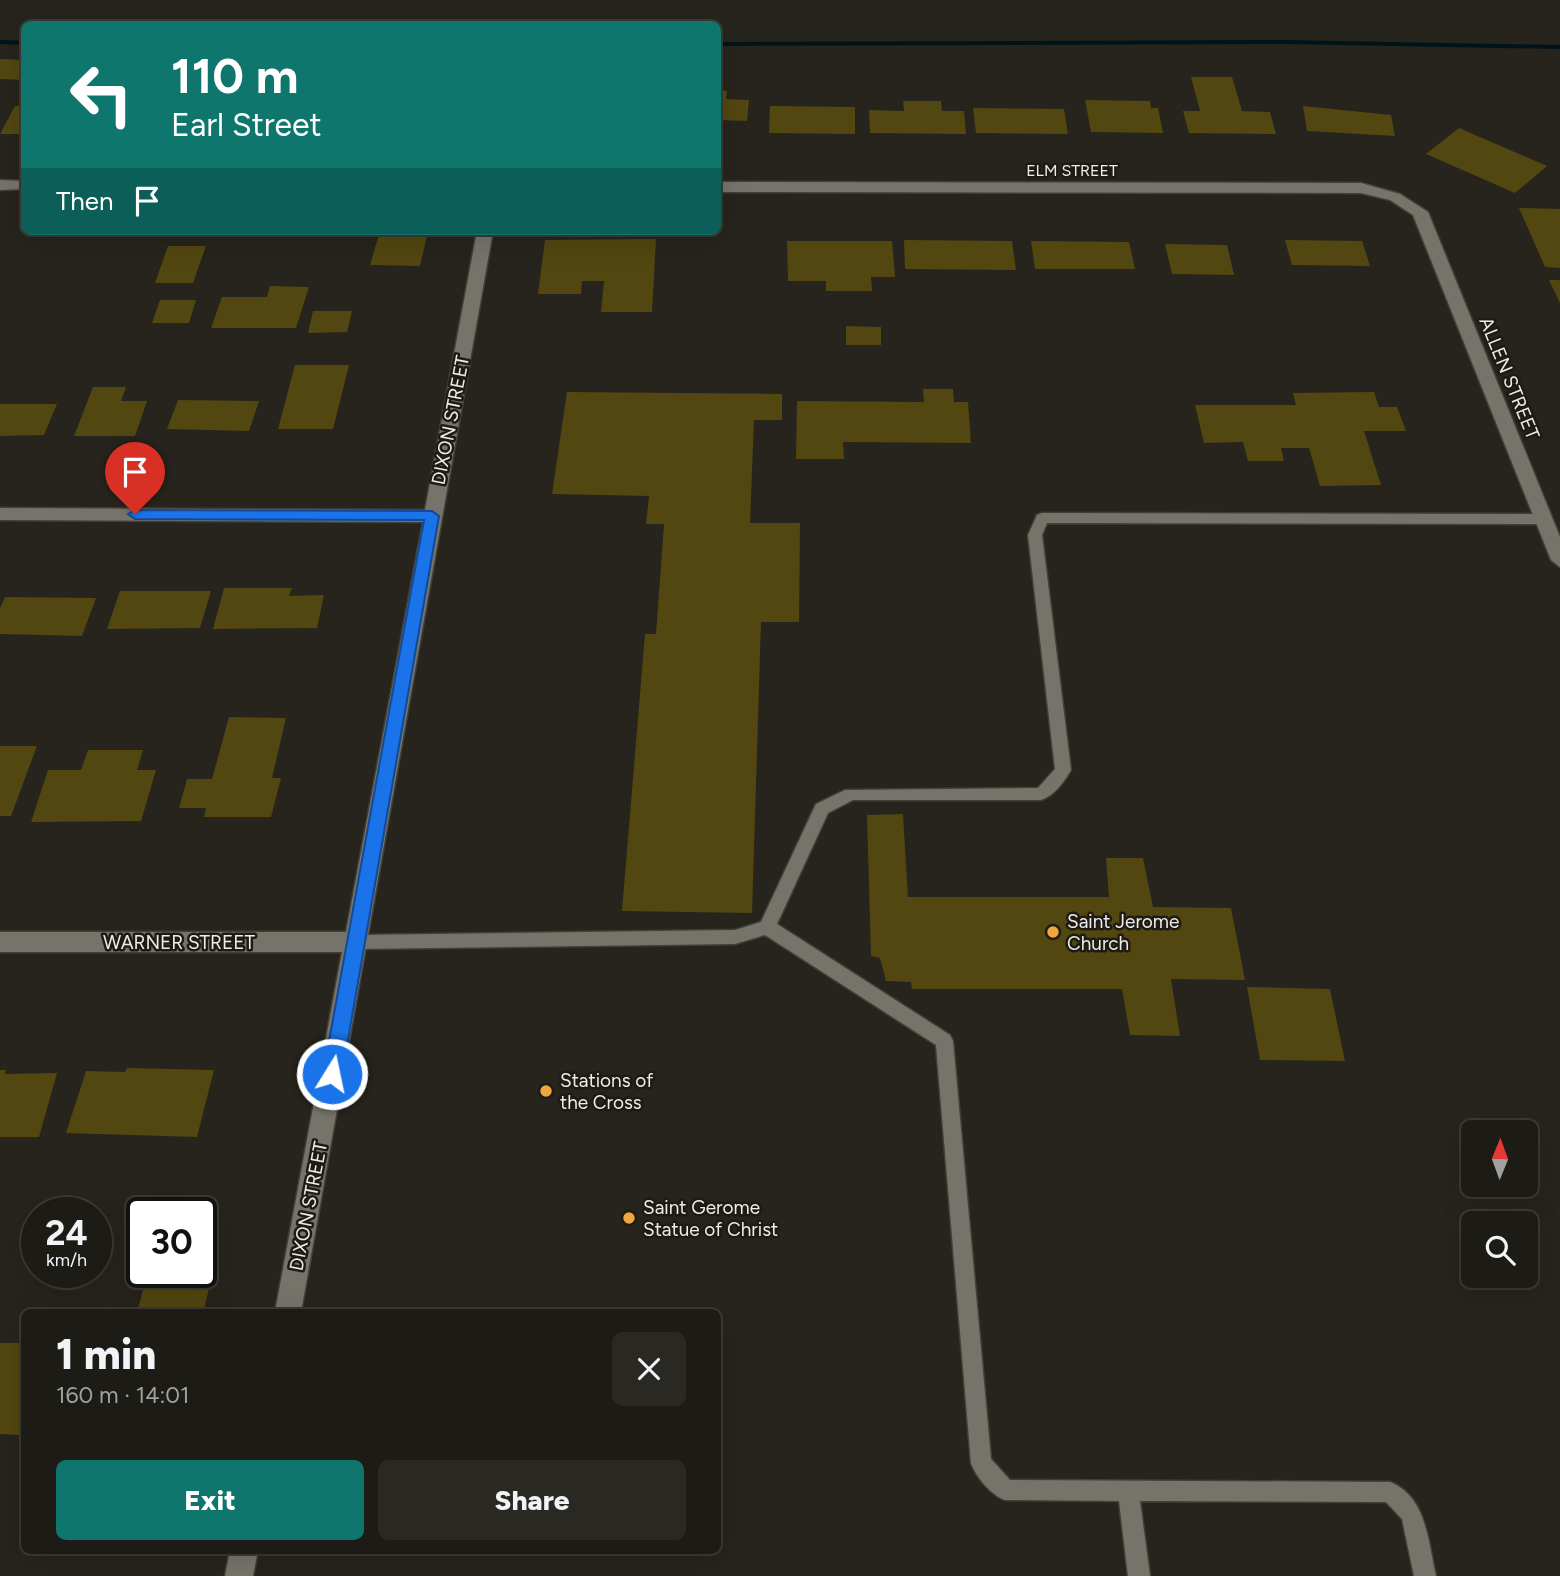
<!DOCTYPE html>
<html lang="en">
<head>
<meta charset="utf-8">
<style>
	body { margin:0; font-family:Figtree,sans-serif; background:#292822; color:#f1f3f6; height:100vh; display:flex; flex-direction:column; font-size:26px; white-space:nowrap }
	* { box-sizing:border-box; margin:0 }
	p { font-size:23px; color:#a0a1a0 }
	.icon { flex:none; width:38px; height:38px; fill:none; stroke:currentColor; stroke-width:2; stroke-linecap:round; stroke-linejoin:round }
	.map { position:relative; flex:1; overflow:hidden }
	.side { position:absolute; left:21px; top:1309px; width:700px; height:245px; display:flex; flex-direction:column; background:#1c1b15; border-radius:10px; box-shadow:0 7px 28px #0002,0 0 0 2px #3a3934 }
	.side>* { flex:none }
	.hud { position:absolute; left:21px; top:21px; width:700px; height:214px; border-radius:10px; box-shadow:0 7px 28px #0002,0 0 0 2px #3a3934; background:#0f766e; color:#fff; overflow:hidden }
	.needle { width:46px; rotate:1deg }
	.buttons { position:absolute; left:1461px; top:1120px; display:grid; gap:14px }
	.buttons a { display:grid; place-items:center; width:77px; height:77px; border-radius:10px; background:#1c1b15; box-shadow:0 7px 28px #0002,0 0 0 2px #3a3934; font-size:35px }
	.speed { position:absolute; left:21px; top:1197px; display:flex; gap:14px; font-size:35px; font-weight:700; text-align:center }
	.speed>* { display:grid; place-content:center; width:91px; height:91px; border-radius:50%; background:#1c1b15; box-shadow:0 7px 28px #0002,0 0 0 2px #3a3934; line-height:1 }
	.speed small { font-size:18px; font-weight:400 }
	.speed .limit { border:4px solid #111; border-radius:10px; background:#fff; color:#111 }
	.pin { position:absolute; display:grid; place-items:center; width:60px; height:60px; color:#fff; margin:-72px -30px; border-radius:50% 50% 50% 0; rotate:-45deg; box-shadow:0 0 7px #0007 }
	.pin .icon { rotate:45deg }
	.me { position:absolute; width:77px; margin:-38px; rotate:10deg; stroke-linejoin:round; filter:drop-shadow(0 0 5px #0008) }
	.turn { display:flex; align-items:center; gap:24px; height:147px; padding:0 35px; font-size:32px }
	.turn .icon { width:91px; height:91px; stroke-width:2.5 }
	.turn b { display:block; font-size:49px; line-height:60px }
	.then { display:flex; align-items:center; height:66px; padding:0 35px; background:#0003; gap:14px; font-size:26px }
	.round { display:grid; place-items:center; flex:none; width:74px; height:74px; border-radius:10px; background:#292822 }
	.head { display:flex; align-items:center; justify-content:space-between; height:119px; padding:0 35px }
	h1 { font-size:42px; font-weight:800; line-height:52px }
	.cta { display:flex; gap:14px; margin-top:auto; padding:14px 35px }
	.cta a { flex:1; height:80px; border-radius:10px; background:#0f766e; color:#fff; font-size:28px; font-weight:800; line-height:80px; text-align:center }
	.cta a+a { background:#292822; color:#f1f3f6 }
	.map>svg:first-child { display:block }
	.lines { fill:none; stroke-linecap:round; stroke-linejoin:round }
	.stream { fill:#00131c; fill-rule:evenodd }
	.building { fill:#524711 }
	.service-casing { stroke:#403f38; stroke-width:3 }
	.minor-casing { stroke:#403f38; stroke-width:3 }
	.service { fill:#76746a; fill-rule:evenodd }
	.minor { fill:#76746a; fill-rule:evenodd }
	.route { fill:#1a73e8; stroke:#114b97; stroke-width:2 }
	.poi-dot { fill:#f0a63f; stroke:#1d1b13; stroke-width:2.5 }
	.labels { text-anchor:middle; stroke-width:5; stroke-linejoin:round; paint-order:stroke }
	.far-street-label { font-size:16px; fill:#edece6; stroke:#1d1b13 }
	.street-label { font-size:19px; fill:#edece6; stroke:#1d1b13 }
	.poi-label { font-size:19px; fill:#edece6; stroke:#1d1b13; text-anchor:start }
</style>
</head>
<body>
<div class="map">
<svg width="1560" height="1576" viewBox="0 0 1560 1576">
	<rect width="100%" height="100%" fill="#26241c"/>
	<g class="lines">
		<!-- stream -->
		<path class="stream" d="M0 40 24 41V45L0 44Z
			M1285 40 1560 45V49L1285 44 718 46V42Z"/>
	</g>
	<!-- building -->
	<path class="building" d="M0 59 24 60V80L0 79Z
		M1191 77H1232L1242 111 1270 112 1276 134 1189 133 1183 111H1200Z
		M718 90 727 91 726 99 749 100 747 121 718 120Z
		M1085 100 1150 101 1151 108H1158L1163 133 1091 132Z
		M903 101H941L942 111H964L966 134 870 133 869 110 904 111Z
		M15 106H24V134H0Z
		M770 106 855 107V134L769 133Z
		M1303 106 1391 115 1395 136 1307 131Z
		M973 108 1064 109 1068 134 976 133Z
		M1459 128 1547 166 1515 193 1426 154Z
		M1519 208 1560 209V268L1545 267Z
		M380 231H428L420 266 370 265Z
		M656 239 652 312H601L604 281H582L581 294H538L545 240Z
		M904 240 1012 241 1016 270 905 269Z
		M1285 240 1362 241 1370 266 1292 265Z
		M787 241H892L895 277H871L872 291H826V281H788Z
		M1031 241 1129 242 1135 269H1035Z
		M1165 244 1227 245 1234 275 1172 274Z
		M168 246H206L193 283H155Z
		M1549 280H1560V303Z
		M270 286 309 287 296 328H211L222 297H267Z
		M160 300H196L189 323H152Z
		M313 311H352L347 332 308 333Z
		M846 326 881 327V345H846Z
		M295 365H349L333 429H278Z
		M93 387H126L121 401H147L135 436H74Z
		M923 389H953L954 402H968L971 443 843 442 844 459H796L797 401 924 402Z
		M567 392 782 394V420H754L750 523H800L799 622H761L752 913 622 911 645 634H656L664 524H646L649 496 552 494Z
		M1374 392 1379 407H1397L1406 431H1364L1381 485 1320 486 1309 448H1281L1284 461H1248L1243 442 1204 443 1195 405H1296L1293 393Z
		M178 400 259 401 249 431 167 429Z
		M0 404H57L44 435 0 436Z
		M224 588H292L289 596 324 595 317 628 213 629Z
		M120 591H211L200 628 107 629Z
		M5 597 96 598 82 636 0 634V608Z
		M229 717 286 718 272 778H281L271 817H204L206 808H179L187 779H212Z
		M0 746H37L11 816H0Z
		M88 750H143L137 770H156L141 821 31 822 48 770H81Z
		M903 814 908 897H1109L1106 858H1143L1153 907 1231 908 1245 980 1171 979 1180 1036 1130 1035 1122 989H912L911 982 886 981 880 958 871 956 867 815Z
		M1247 987 1330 989 1345 1061 1260 1060Z
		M127 1068 214 1070 197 1137 66 1133 86 1071 125 1072Z
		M0 1070H6L5 1074 57 1073 39 1137H0Z
		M201 1245H219L204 1310 138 1309 148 1272H201Z
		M0 1343H24V1415L19 1435 0 1434Z"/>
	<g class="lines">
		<defs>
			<path id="service" d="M1042 513 1543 514 1550 519 1543 524 1047 523 1042 535 1071 770C1064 782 1055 795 1041 800H853L828 813 777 924 950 1035 953 1041 991 1459 1010 1480 1390 1482C1427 1497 1428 1542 1436 1576H1414L1402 1519 1386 1502 1140 1501 1150 1576H1128L1119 1501 1005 1500C991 1495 976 1477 971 1463L936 1045 765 935 735 944 357 949 351 947 349 942 351 937 357 935 735 930 761 922 816 804 845 790 1038 788 1055 769 1028 535 1037 515Z"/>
			<path id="minor" d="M0 180 24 181V189L0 190Z
				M718 182 1361 183 1400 194 1428 212 1560 537V567L1551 560 1413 215 1390 200 1361 193 718 192Z
				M477 231H493L301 1312H275L342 952H0V932H346L423 522 0 520V508L425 510Z
				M230 1550H258L253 1576H225Z"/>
		</defs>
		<!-- service casing -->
		<use href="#service" class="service-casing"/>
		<!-- minor casing -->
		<use href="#minor" class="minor-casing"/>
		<!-- service -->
		<use href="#service" class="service"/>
		<!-- minor -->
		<use href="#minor" class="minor"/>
	</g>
	<!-- route -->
	<path class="route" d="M135 510 432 511 439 516 342 1074 339 1080 332 1083 326 1080 323 1074 424 520 135 519 128 514Z"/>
	<!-- markers -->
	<g class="poi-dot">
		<circle cx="1053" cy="932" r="7"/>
		<circle cx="546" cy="1091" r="7"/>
		<circle cx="629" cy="1218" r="7"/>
	</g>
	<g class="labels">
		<!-- far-street labels -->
		<g class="far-street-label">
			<text x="1072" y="176">ELM STREET</text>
		</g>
		<!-- street labels -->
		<g class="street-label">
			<text transform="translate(1510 378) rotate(68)" y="7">ALLEN STREET</text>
			<text transform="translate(450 420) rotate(-79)" y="7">DIXON STREET</text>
			<text x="179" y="949">WARNER STREET</text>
			<text transform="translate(308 1206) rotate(-79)" y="7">DIXON STREET</text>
		</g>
		<!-- poi labels -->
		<g class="poi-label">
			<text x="1067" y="928">Saint Jerome<tspan x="1067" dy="22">Church</tspan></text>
			<text x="560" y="1087">Stations of<tspan x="560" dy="22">the Cross</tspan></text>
			<text x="643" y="1214">Saint Gerome<tspan x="643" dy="22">Statue of Christ</tspan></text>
		</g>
	</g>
</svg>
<div class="buttons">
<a><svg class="needle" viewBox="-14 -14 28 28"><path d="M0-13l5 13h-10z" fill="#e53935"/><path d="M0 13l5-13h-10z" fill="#a0a1a0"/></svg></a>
<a><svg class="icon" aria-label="search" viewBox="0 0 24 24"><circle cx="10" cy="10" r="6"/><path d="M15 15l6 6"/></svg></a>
</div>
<div class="speed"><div>24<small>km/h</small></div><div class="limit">30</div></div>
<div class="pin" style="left:135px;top:514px;background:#d93025"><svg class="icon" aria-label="arrive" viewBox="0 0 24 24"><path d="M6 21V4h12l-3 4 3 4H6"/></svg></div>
<svg class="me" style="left:332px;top:1074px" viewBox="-20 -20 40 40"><circle r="17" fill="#1a73e8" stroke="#fff" stroke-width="3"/><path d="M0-11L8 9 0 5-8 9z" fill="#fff"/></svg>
<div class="hud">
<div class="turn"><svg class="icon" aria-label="left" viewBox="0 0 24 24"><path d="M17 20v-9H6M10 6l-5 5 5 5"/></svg><div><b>110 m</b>Earl Street</div></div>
<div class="then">Then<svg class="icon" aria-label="arrive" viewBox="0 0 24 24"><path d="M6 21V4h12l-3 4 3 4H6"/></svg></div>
</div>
<section class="side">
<div class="head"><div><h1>1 min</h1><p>160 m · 14:01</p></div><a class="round"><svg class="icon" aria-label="close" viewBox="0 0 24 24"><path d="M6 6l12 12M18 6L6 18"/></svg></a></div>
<div class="cta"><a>Exit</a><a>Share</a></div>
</section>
</div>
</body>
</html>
